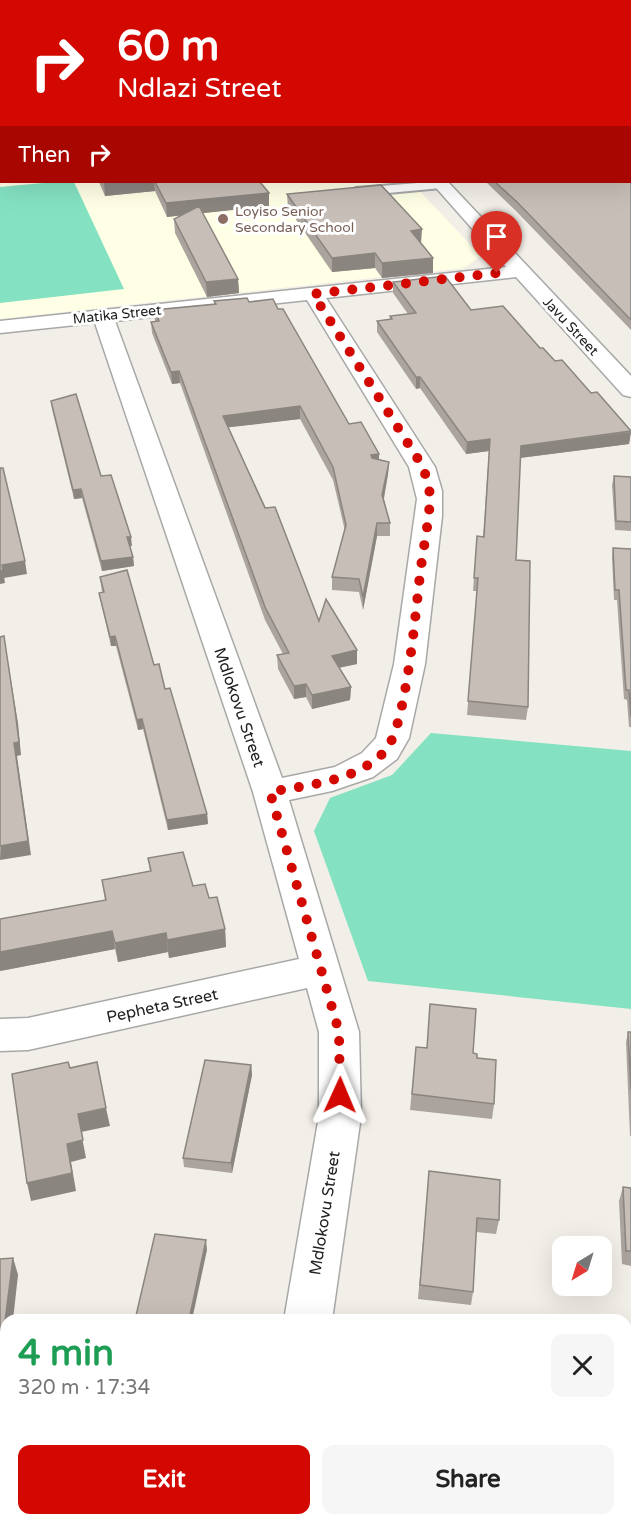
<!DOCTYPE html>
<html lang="en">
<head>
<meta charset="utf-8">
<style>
	body { margin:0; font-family:"Varela Round",sans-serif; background:#f6f6f6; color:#222; height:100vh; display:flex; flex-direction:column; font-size:22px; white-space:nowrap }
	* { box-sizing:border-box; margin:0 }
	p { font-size:20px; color:#767676 }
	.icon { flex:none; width:33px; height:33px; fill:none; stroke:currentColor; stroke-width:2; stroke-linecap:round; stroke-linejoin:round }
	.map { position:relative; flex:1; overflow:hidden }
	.side { position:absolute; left:0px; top:1314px; width:632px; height:212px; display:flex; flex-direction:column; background:#fff; border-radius:18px 18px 0 0; box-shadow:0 6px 24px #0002 }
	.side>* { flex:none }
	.hud { position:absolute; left:0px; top:0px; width:632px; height:183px; box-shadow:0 6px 24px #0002; background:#d30800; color:#fff; overflow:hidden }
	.needle { width:39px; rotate:218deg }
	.tools { position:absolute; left:552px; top:1236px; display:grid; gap:12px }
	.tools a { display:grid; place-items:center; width:60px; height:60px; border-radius:12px; background:#fff; box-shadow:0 6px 24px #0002; font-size:30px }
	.pin { position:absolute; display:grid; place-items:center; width:51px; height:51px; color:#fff; margin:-62px -26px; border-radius:50% 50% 50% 0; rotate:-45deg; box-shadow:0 0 6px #0007 }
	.pin .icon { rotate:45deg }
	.me { position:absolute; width:66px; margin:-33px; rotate:1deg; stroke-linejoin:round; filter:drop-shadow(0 0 4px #0008) }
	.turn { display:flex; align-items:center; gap:21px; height:126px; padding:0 18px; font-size:27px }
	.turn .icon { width:78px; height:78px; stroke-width:2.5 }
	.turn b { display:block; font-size:42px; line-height:51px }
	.then { display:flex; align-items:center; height:57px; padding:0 18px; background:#0003; gap:12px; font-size:22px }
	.round { display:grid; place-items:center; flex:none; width:63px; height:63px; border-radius:12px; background:#f6f6f6 }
	.overview { display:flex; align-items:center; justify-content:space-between; height:102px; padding:0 18px }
	h1 { font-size:36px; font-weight:700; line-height:45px; color:#1e9e55 }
	.cta { display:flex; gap:12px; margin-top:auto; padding:12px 18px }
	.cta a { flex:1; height:69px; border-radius:12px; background:#d30800; color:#fff; font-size:24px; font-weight:700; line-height:69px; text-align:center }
	.cta a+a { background:#f6f6f6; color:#222 }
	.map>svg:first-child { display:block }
	.education { fill:#feffe4 }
	.pitch { fill:#84e2c2 }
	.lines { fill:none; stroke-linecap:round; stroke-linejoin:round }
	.service-casing { stroke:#a8a8a8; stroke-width:4 }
	.minor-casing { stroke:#a8a8a8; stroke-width:3 }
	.secondary-casing { stroke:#6d7f02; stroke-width:3 }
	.service { fill:#fff; fill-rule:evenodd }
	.minor { fill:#fff; fill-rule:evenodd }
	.secondary { fill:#f6fcbc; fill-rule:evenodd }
	.wall { fill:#aba39d }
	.shaded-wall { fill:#8b8580 }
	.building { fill:#c7beb7; stroke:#8b8580; stroke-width:1.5 }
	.route { stroke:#d30800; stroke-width:10; stroke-dasharray:0 18 }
	.education-dot { fill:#8d6e63; stroke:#fff; stroke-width:2 }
	.labels { text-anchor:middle; stroke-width:6; stroke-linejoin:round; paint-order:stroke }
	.far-education-label { font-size:14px; fill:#785e54; stroke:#fff; text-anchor:start }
	.far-street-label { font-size:14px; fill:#212121; stroke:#fff }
	.street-label { font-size:16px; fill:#212121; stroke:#fff }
</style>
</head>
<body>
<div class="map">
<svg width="631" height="1525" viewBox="0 0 631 1525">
	<rect width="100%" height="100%" fill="#f2efe8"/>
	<!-- education -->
	<path class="education" d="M1 145 2 182H411L481 256 464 268 0 319Z"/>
	<!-- pitch -->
	<path class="pitch" d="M54 182H74L124 289 0 303V187Z
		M431 733 631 751V1009L368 981 314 831 330 798 392 775Z"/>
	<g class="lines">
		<defs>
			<path id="service" d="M430 182H445L447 184 441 188 356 196 350 192 356 188Z"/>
			<path id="minor" d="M431 182H448L631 376V397L623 395 516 277 326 298 435 467 442 491V516L425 664 409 738 397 759 373 777 332 791 289 800 359 1032 361 1116 332 1320H284L319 1116V1032L307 988 28 1050 0 1051V1019L28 1018 299 959 253 792 95 323 0 333V321L506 267ZM307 300 409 467 417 499 394 664 376 738 362 753 335 767 282 778 115 321Z
				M251 1520H305L304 1525H250Z"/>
			<path id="secondary" d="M0 28H2V37H0Z
				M0 131H2V141H0Z"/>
		</defs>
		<!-- service casing -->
		<use href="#service" class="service-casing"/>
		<!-- minor casing -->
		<use href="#minor" class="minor-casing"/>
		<!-- secondary casing -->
		<use href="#secondary" class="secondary-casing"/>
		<!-- service -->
		<use href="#service" class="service"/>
		<!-- minor -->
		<use href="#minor" class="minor"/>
		<!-- secondary -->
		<use href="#secondary" class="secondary"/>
	</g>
	<!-- wall -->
	<path class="wall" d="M297 0H631V38H630V2H299Z
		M631 181V330L516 211 486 182H630Z
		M99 182H260L269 206 202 213 238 279 239 293 207 297 175 233 174 219 182 215 167 217 155 191 105 196Z
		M287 194 421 243 433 258V273L382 278 375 268 332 272 288 208Z
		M393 282 471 310 540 348 591 393 631 431 629 444 520 458 516 560 528 707 526 720 467 715 477 591H473L476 549 483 537 489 451 466 454 420 388 416 389 377 332V321L390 319V316L408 314 393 293Z
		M214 301 249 302 349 424 379 460 389 462 388 474 384 499 390 523V536H377L363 610 359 592 332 590V577L345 531 333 480 300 419 228 427 319 621 357 650V664L339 668 351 687 350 700 312 709 306 697 294 699 278 669 277 655 283 654 265 620 180 383 172 384 152 333 151 322 155 321 154 310 214 304Z
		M51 401 101 476 132 546H129L133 557 134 566 102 571 82 498 74 499 52 409Z
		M614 476 631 477V531L615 530 612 485Z
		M613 548 631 549V727H629L627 700 624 699 617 600H614L612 557Z
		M100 577 154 665 165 689 207 814 208 824 168 830 143 729 138 730 116 646H111L101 602 99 593 102 592Z
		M148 858 193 886 209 898 225 929 226 947 169 958 168 952 118 962 115 949 0 971 105 900 102 880 150 871Z
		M628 1032H631V1136H630L626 1042Z
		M416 1047 473 1053 477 1058 494 1104 492 1119 410 1110Z
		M251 1065 252 1075 232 1173 184 1167 183 1158Z
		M429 1171 499 1220 496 1234 476 1232 473 1292 471 1305 418 1299Z
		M623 1187 631 1188V1266L622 1264 619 1201Z
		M13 1258 18 1275 6 1320V1353L0 1354V1259Z"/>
	<!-- shaded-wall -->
	<path class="shaded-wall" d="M2 69V86L0 88V71Z
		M104 182H154L155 191 105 196Z
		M269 193V206L167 217 166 203Z
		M422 229 421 244 411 231Z
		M375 253V268L332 272V258Z
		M433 258V273L382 278V263Z
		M238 279 239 293 207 297 206 282Z
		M179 371 180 383 172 384 171 372Z
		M416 377H420V388L416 389Z
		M300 406V419L223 428V416Z
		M631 432 629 444 519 458 521 446Z
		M490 439 489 451 466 454 467 442Z
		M379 454V466L371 467V455Z
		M389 462 388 474 382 507V495Z
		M81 489 82 498 74 499 73 490Z
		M377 523V536L363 610V597Z
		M127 537H131L132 546 128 547Z
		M133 557 134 566 102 571 101 561Z
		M25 561 27 574 4 578 2 565Z
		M3 570 5 583 0 584V571Z
		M115 636 116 646H111L110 637Z
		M6 650 18 723 21 755 17 756 31 855 0 860Z
		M357 650V664L332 669V656Z
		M306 684V697L294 699V686Z
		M351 687 350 700 312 709V695Z
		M142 719 143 729 138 730 137 720Z
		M207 814 208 824 168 830 167 820Z
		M225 929 226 947 169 958 167 940Z
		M112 931 115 949 0 971V952Z
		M166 933 168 952 118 962 115 943Z
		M251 1065 252 1075 232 1173 231 1163Z
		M106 1108 110 1126 81 1132 86 1158 71 1162 76 1191 31 1201 27 1183 67 1144 78 1114Z
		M206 1240 207 1250 192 1320H189Z
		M13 1258 18 1275 13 1320H6V1346L3 1337Z"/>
	<!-- building -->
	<path class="building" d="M2 0H217L216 2H5Z
		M303 0H631V32H630V2H305Z
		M630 38 631 43V86H630Z
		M0 43H2V69L0 71Z
		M630 91 631 100V167L630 170Z
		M630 181H631V320L517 202 495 182H630Z
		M155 182H260L269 193 166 203Z
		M381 185 422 229 411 231 433 258 382 263 375 253 332 258 287 194Z
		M199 206 238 279 206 282 174 219Z
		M445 276 471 310 503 306 540 348H543L555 361 562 360 591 393 597 392 631 431 521 446 516 560 530 561 528 707 468 701 478 578H474L477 536 484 537 490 439 467 442 420 377H416L377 321 392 319 390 316 416 313 393 282Z
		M247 298 249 302 273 299 278 309H283L349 424 361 422 379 454 371 455 372 458 389 462 382 495 390 523H377L363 597 359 579 332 577 346 525 333 467 300 406 223 416 265 508 275 507 319 621 326 599 357 650 332 656 351 687 312 695 306 684 294 686 277 655 289 653 265 607 179 371 171 372 151 322 159 321 154 310 216 304 214 301Z
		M76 394 101 476 111 475 131 537H127L133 557 101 561 81 489 73 490 51 401Z
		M0 468H3L25 561 2 565 3 570 0 571Z
		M614 476 631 477V522L616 521Z
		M613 548 631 549V717L629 690H626L619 590H615Z
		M127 570 154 665 159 664 165 689 170 688 207 814 167 820 142 719 137 720 115 636 110 637 99 593 104 592 100 577Z
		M4 636 15 710 19 742 14 743 28 841 0 846V637Z
		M183 852 193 886 205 884 209 898 217 897 225 929 167 940 166 933 115 943 112 931 0 952V919L106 900 102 880 151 871 148 858Z
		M430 1004 476 1009 473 1053 477 1054V1058L496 1060 494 1104 412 1094 416 1047 427 1048Z
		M628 1032H631V1089Z
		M205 1060 251 1065 231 1163 183 1158Z
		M68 1062 70 1068 97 1062 106 1108 78 1114 83 1140 67 1144 72 1173 27 1183 12 1074Z
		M429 1171 500 1180 499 1220 477 1218 473 1292 420 1285Z
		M623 1187 631 1188V1251H626Z
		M155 1234 206 1240 189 1320H135Z
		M13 1258 3 1337H0V1259Z"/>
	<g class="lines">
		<!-- route -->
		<path class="route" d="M340 1095 339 1032 270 792C308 785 358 781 385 751 407 727 416 604 421 567 424 544 429 521 430 499 430 488 426 477 423 467L313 294 497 273"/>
	</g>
	<!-- markers -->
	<circle class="education-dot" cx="223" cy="219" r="6"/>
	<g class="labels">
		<!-- far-education labels -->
		<g class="far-education-label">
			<text x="235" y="216">Loyiso Senior<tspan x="235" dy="16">Secondary School</tspan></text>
		</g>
		<!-- far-street labels -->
		<g class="far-street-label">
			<text transform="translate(117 314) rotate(-6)" y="5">Matika Street</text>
			<text transform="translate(571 326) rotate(47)" y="5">Javu Street</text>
		</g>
		<!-- street labels -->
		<g class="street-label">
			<text transform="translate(240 707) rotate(71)" y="6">Mdlokovu Street</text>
			<text transform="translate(162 1005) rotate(-12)" y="6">Pepheta Street</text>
			<text transform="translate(324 1213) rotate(-81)" y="6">Mdlokovu Street</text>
		</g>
	</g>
</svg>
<div class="tools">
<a><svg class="needle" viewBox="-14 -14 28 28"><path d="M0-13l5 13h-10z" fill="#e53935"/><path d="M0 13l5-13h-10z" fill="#767676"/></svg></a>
</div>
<div class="pin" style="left:497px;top:273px;background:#d93025"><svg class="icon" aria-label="arrive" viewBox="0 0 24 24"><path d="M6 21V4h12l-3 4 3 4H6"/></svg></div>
<svg class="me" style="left:340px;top:1095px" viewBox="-20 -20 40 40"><path d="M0-17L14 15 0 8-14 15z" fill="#d30800" stroke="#fff" stroke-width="4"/></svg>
<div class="hud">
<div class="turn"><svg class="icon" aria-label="right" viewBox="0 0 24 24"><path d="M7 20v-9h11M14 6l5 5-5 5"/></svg><div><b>60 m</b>Ndlazi Street</div></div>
<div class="then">Then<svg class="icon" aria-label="right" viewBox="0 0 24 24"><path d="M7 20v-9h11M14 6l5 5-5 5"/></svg></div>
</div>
<section class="side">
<div class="overview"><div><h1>4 min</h1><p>320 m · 17:34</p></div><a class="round"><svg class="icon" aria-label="close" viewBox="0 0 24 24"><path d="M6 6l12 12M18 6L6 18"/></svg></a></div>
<div class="cta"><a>Exit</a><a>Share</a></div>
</section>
</div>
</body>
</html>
